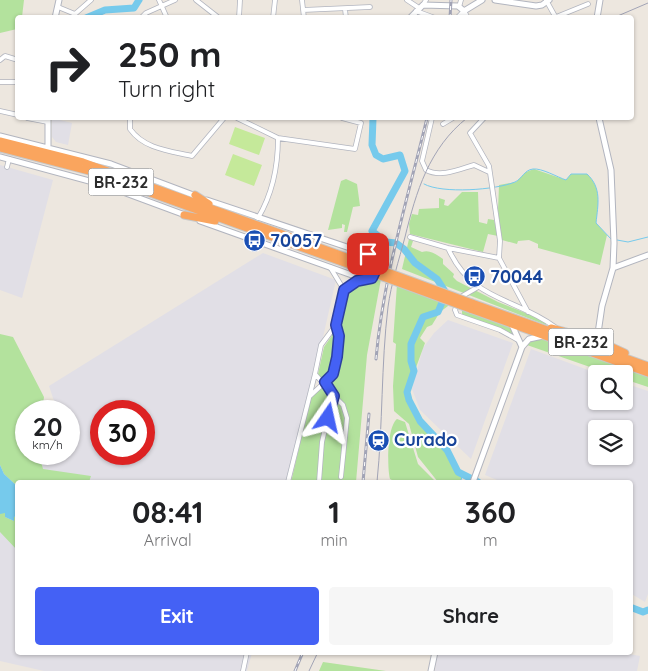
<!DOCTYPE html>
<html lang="en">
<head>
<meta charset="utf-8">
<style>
	body { margin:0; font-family:Quicksand,sans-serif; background:#f6f6f6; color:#202124; height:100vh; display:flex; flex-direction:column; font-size:19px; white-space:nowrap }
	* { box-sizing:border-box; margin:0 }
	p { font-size:16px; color:#757577 }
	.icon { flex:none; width:28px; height:28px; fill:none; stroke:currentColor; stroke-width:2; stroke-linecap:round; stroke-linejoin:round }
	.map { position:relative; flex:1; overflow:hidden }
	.sheet { position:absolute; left:15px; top:480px; width:618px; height:175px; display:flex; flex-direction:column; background:#fff; border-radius:5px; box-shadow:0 1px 4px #0004 }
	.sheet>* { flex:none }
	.guide { position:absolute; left:15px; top:15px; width:619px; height:105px; border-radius:5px; box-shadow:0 1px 4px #0004; background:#fff; color:#202124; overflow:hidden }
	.controls { position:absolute; left:588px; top:365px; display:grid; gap:10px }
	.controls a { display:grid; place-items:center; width:45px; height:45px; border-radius:5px; background:#fff; box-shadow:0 1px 4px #0004; font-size:25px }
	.speed { position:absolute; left:15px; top:400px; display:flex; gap:10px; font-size:25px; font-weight:700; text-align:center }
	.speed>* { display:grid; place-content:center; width:65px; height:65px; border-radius:50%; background:#fff; box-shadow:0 1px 4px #0004; line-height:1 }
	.speed small { font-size:12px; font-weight:400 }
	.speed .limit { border:8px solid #d22; background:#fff; color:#111 }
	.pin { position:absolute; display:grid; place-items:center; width:42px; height:42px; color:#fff; margin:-21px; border-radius:10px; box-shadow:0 2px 8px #0006 }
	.me { position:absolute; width:55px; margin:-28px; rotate:11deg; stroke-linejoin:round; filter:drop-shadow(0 0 4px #0008) }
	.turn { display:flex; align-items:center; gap:18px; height:105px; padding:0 20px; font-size:22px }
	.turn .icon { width:65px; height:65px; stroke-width:2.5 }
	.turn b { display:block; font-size:35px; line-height:42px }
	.eta { display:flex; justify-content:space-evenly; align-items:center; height:85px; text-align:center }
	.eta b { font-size:30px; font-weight:700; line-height:35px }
	.cta { display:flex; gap:10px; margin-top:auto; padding:10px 20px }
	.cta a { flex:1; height:58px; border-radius:5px; background:#4461f5; color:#fff; font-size:20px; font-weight:700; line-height:58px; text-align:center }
	.cta a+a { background:#f6f6f6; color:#202124 }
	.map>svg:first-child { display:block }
	.industrial { fill:#e1dfe6; fill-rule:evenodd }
	.green { fill:#b3e29d }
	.pitch { fill:#c5e99a }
	.water { fill:#76caec }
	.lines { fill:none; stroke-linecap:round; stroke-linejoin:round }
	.stream { stroke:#76caec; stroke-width:1 }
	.river { stroke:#76caec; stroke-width:7 }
	.street-casing { stroke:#b2b5bf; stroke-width:5.5 }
	.secondary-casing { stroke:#b2b5bf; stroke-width:7 }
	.highway-casing { stroke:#c8c8c8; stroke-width:9 }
	.street { stroke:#fff; stroke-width:4 }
	.secondary { stroke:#fff; stroke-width:5 }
	.highway { stroke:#faa55e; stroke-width:7 }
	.tram { stroke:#a2a4b6; stroke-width:1 }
	.rail-casing { stroke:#a2a4b6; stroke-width:3 }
	.rail { stroke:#fff; stroke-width:1; stroke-dasharray:4; stroke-linecap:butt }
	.highway-bridge-casing { stroke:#c8c8c8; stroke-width:9; stroke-linecap:butt }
	.highway-bridge { stroke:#faa55e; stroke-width:7 }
	.route-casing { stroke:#2c3f9f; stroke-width:12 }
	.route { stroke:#4461f5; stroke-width:9 }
	.labels { text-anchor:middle; stroke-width:4.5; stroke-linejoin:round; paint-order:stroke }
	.shield { fill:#fff; stroke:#6b6b6b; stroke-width:1 }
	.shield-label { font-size:16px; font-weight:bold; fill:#2c2c2c }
	.transit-label { font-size:18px; font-weight:bold; fill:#164399; stroke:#fff; text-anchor:start }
</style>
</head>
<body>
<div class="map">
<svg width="648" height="671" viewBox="0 0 648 671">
	<rect width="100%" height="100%" fill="#ede7df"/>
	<!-- industrial -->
	<path class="industrial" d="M52 118 72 123 68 145 56 142 52 137Z
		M0 165 53 180 22 298 0 290Z
		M263 253 336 280 290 482H18V652L252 653 247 671H44L0 661V465L26 434V454H69V411H46L54 401 49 386ZM101 411H144V454H101Z
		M448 320 513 343 471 459 420 410 412 389 423 348 434 333Z
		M531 349 599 374H596V401H624V383L648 391V594L645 602 630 593V482H502L485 475ZM596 429H624V456H596Z
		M618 652 640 656 637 671H435L438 653Z"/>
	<!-- green -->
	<path class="green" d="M0 0H24L22 17 18 18 17 29 0 33Z
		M534 169 566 180 571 174H587C602 188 598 204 596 223L607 235 600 265 538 248V244L529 240 518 241 517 244 502 240 498 211 499 185 516 182 526 172Z
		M346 179 357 184 360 206 353 207 347 232H344L345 225 342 224V228L328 230 341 181Z
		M462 192H478L479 222 487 224 488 219 494 220 498 236 488 234 483 252 410 234 409 224 412 214 418 215 419 209 439 208V198L445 200 444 205 448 206Z
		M409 239 413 241 411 247 422 252C430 249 437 255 443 259V264L454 274 453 277 457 281 498 302 541 319 547 322 546 325 402 269Z
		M377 279H381L367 355 356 482H321L323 442 335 394 331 389C332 378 339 370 341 360 343 347 338 337 339 325 340 314 345 301 347 290L360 282 373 283Z
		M397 284 448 302V306L440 312 432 325 427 327 420 338 425 343 407 392 409 400 420 421 447 450 453 466 463 475 460 482H438L418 457 409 424 394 411 393 386 396 344 393 342Z
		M462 309 508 325 520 340 462 316Z
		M335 331C338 346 338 365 329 379L321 380 318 374 324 347Z
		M0 334 13 337 44 397 42 411H26V454H39L43 469 91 476 89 482H18L17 486 4 474 0 465Z
		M545 339 648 375V387L624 379V374H610L527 345 533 340Z
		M324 386 332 396 320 443 318 482H291L311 397Z
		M397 419 405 422 418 464 436 482H396L390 479C387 467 387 427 397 419Z
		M0 512 5 513V517L14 521V517L17 516V550L0 532Z
		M323 662 386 671H319Z"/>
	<!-- pitch -->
	<path class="pitch" d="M235 127 265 138 259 155 229 144Z
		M233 154 262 165 254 186 225 175Z"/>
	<!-- water -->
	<path class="water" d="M0 465 4 474 17 486V516L14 517V521L5 517V513L0 514Z"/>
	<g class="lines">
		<!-- stream -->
		<path class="stream" d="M424 184C442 194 496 190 515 182 522 179 524 170 533 169 542 168 557 177 566 180L571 174H587C602 188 598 204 596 223L611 239
			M617 240 628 242 648 237
			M460 482 463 475"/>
		<!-- river -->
		<path class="river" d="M86 18 105 10 134 8 139 0
			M373 118 372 145 376 155 383 159 400 155 405 171 372 231 386 242 396 243 404 249 415 263 437 279 446 293 438 312 423 317 411 344V361L414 371 407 392 409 400 420 421 447 450 458 472 478 482
			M630 607 643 612 648 610"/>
		<defs>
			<path id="street" d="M159 0 167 18
				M196 0 219 18
				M302 0 304 18
				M407 0 419 8
				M546 0 556 18
				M423 5 426 0
				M58 7 75 14 91 0
				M459 7 461 0
				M345 9 346 18
				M303 10 370 7
				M416 11 435 18
				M556 17 588 4
				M141 18 146 13 175 0
				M239 18 240 0
				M273 18 275 0
				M457 18 464 11 468 18
				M0 60 5 56 18 60
				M0 82H18
				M0 111 18 115
				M27 118 48 122
				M130 118V129C144 149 170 151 192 156L224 118
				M237 118 278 138 355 149 361 123 342 118
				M432 118 422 161 426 170C441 178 460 169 474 165L489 172
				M484 118 470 133 489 166 500 241 499 258 528 312
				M443 124 453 118
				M7 167 9 159
				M258 218C273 193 278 166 278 138
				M410 237 448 248 499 258
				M448 248C472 302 515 297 555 327
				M330 267 344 290
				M478 287 459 298 455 310 457 315 500 330 518 340
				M336 325C341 343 340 366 328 381L322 382 315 374 321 345 336 325 344 290 353 283 362 279
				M333 395 343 405 347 418 341 477
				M310 396 325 382 333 395 322 442 319 482
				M288 482 315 374
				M243 671 247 652"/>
			<path id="secondary" d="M495 0 536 6 542 5 549 0
				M55 18 59 0
				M410 18 423 5 458 6 464 11 482 0
				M597 18 600 0
				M0 136 111 164 196 196
				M48 146V118
				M0 157 104 185 185 215
				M200 221 363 279 372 278 379 263 368 254 207 200
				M613 268 648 255
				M512 325 522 347
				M597 340 602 306 613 268 614 243 611 170 599 118
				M473 482 522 347 529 339 543 336
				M431 671 435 652"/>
			<path id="highway" d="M0 141 83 162 363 263
				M0 148 89 171 361 269
				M195 195 209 204
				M184 215 215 221
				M472 303 648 366
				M470 309 648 373
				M551 328 597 340 625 353"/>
		</defs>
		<!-- street casing -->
		<use href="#street" class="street-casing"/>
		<!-- secondary casing -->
		<use href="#secondary" class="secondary-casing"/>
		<!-- highway casing -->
		<use href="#highway" class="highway-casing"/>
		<!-- street -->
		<use href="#street" class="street"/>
		<!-- secondary -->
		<use href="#secondary" class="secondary"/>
		<!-- highway -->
		<use href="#highway" class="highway"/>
		<!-- tram -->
		<path class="tram" d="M613 18 648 3
			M377 482C383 424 381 365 388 307 391 284 399 260 405 237 416 192 429 148 467 118
			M309 671 318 652"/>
		<defs>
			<path id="rail" d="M450 18 451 0
				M376 359C383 278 408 197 427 118
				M363 482 369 414
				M295 671 303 652"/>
		</defs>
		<!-- rail casing -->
		<use href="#rail" class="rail-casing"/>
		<!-- rail -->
		<use href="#rail" class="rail"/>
		<defs>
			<path id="highway-bridge" d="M363 263 472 303
				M361 269 470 309"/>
		</defs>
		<!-- highway-bridge casing -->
		<use href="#highway-bridge" class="highway-bridge-casing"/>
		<!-- highway-bridge -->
		<use href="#highway-bridge" class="highway-bridge"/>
	</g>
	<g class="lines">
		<defs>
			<path id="route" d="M328 418 334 396 325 382 333 374 337 357 339 336 336 325 344 290 357 281 372 278 379 263 368 254"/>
		</defs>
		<!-- route casing -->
		<use href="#route" class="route-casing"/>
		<!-- route -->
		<use href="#route" class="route"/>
	</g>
	<!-- icons -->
	<defs>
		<symbol id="bus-disc" viewBox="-11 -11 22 22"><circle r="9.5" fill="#1a4fb4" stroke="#fff"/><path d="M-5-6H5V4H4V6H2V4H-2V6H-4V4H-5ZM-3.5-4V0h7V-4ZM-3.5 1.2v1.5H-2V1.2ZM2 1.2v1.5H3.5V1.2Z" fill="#fff"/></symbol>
		<symbol id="station-disc" viewBox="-11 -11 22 22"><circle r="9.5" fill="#1a4fb4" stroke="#fff"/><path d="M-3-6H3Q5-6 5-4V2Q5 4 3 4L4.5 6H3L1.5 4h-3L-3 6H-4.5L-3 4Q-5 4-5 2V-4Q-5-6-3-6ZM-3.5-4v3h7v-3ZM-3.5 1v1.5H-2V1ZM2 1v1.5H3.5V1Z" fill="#fff"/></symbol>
	</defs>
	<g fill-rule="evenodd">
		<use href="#bus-disc" x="242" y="228" width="25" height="25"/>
		<use href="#bus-disc" x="462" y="264" width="25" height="25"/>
		<use href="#station-disc" x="366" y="428" width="25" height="25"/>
	</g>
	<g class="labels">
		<!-- shield labels -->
		<g class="shield">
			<rect x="88.5" y="168.5" width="65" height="27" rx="4"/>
			<rect x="548.5" y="328.5" width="65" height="27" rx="4"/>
		</g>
		<g class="shield-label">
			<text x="121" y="188">BR-232</text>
			<text x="581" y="348">BR-232</text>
		</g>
		<!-- transit labels -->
		<g class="transit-label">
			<text x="270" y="247">70057</text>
			<text x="490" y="283">70044</text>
			<text x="394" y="446">Curado</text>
		</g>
	</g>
</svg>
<div class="controls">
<a><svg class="icon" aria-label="search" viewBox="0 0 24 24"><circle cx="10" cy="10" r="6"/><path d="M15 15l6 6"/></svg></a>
<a><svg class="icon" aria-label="layers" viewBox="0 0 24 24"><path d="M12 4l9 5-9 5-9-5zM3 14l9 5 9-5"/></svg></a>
</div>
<div class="speed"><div>20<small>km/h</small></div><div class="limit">30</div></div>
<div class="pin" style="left:368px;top:254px;background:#d93025"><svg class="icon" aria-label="arrive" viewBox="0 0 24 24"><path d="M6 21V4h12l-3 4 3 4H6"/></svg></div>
<svg class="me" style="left:328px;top:418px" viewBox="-20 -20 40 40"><path d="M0-17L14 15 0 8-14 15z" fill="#4461f5" stroke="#fff" stroke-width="4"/></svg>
<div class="guide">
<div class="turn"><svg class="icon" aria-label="right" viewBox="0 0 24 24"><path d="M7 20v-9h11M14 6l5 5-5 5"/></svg><div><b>250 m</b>Turn right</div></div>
</div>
<section class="sheet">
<div class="eta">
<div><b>08:41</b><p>Arrival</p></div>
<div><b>1</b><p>min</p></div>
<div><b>360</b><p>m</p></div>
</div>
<div class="cta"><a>Exit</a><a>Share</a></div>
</section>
</div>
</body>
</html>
